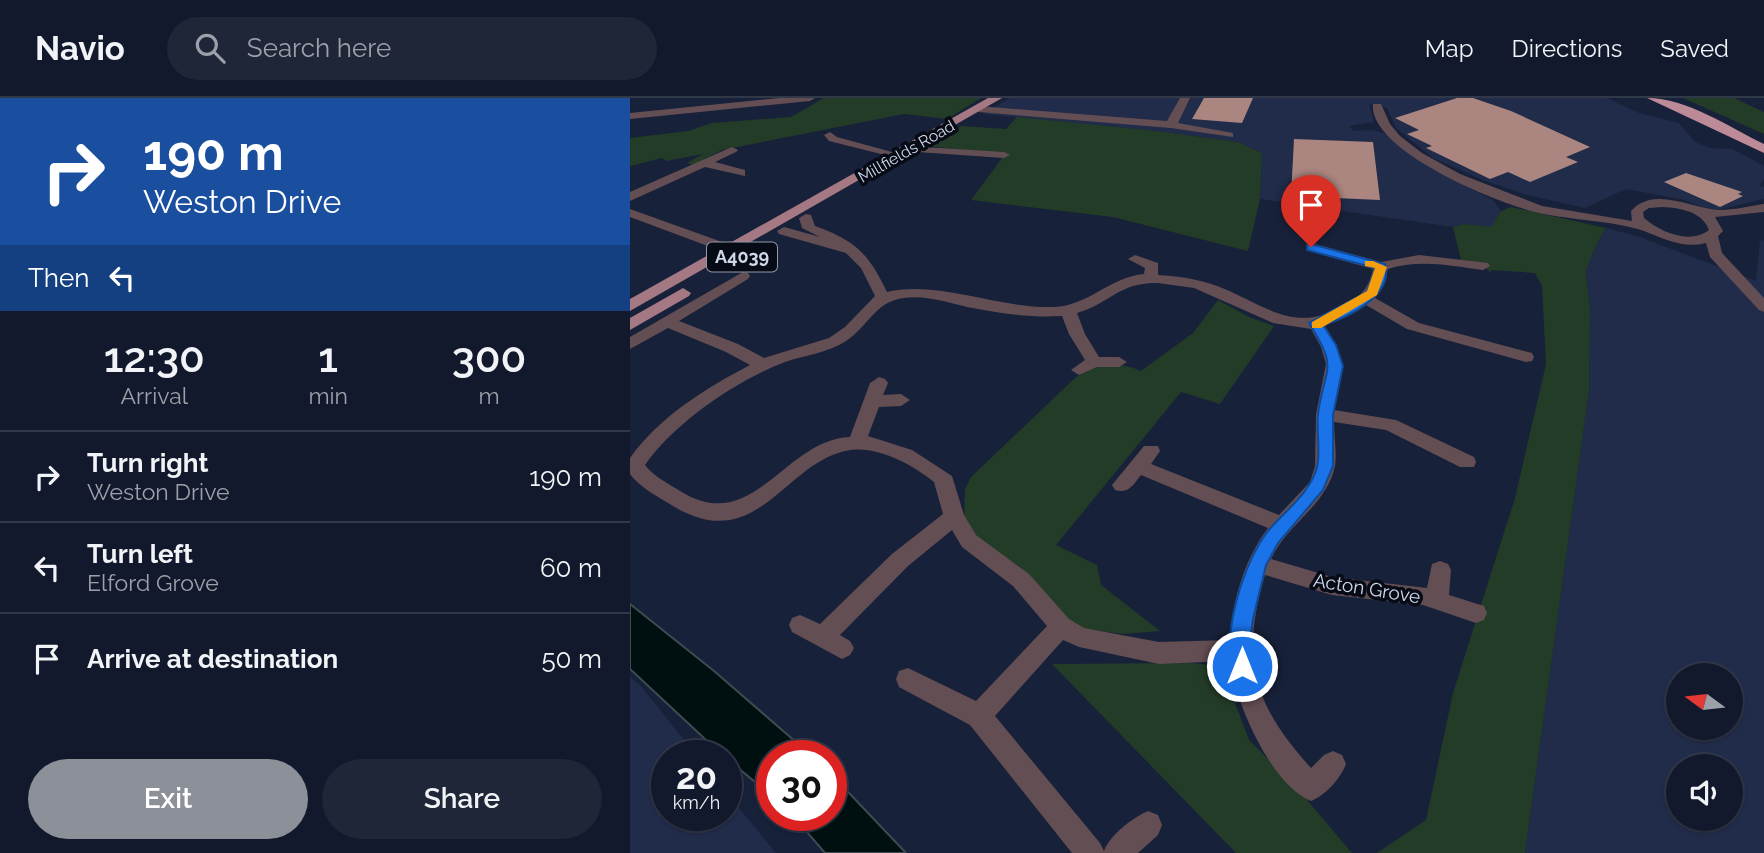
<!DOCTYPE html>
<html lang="en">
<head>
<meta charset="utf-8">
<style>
	body { margin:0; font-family:Raleway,sans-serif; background:#1f2638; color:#f1f3f6; height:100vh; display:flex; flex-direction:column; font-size:26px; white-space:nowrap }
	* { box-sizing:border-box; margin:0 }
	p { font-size:23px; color:#9ca0a9 }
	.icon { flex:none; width:38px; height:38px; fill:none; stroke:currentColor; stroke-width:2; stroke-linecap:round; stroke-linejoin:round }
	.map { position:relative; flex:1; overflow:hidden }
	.side { display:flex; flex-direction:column; background:#12192c; width:630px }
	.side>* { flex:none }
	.banner { background:#1a4fa0; color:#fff; overflow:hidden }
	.needle { width:46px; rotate:285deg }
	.controls { position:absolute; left:1036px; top:565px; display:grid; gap:14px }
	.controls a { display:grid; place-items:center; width:77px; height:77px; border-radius:50%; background:#12192c; box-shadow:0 2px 5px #0004,0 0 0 2px #313848; font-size:35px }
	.speed { position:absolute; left:21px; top:642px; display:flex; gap:14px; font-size:35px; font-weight:700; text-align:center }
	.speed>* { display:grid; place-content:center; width:91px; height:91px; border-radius:50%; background:#12192c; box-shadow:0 2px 5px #0004,0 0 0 2px #313848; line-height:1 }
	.speed small { font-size:18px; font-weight:400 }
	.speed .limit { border:10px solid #d22; background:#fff; color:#111 }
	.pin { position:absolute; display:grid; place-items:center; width:60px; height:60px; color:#fff; margin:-72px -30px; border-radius:50% 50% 50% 0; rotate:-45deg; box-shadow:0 0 7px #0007 }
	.pin .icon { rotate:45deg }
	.me { position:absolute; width:77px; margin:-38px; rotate:0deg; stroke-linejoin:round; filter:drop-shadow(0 0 5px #0008) }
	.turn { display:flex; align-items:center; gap:24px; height:147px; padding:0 28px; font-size:32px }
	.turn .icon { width:91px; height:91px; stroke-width:2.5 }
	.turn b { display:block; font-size:49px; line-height:60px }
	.then { display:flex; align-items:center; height:66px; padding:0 28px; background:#0003; gap:14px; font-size:26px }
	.eta { display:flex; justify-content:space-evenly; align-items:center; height:119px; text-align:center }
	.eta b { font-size:42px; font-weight:600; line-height:49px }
	.button { display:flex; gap:14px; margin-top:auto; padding:14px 28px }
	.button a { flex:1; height:80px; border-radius:42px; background:#8c9099; color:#fff; font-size:28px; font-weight:600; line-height:80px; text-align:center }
	.button a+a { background:#1f2638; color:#f1f3f6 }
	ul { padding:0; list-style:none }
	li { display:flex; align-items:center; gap:21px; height:91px; padding:0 28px; border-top:2px solid #313848 }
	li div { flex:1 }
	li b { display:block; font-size:26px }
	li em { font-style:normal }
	header { display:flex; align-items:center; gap:42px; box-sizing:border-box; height:98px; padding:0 35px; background:#12192c; border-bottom:2px solid #313848 }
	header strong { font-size:33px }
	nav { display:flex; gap:38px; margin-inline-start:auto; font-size:24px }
	.search { width:490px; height:63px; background:#1f2638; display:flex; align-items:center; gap:18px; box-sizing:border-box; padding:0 24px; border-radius:38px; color:#9ca0a9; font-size:26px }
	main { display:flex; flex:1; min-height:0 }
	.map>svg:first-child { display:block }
	.built { fill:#212c4a; fill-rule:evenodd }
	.green { fill:#233c28 }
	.water { fill:#001010; stroke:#3e4c51; stroke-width:2 }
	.building { fill:#ab857f }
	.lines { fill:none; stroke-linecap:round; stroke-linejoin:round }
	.street { fill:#634e53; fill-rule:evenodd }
	.primary { fill:#a47984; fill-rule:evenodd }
	.highway { fill:#bd8a97; fill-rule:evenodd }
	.route { fill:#1a73e8; stroke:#114b97; stroke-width:2 }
	.slow { fill:#f59e0b }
	.labels { text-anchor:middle; stroke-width:7; stroke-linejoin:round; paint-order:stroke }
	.far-street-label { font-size:16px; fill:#d0d7e8; stroke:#070b16 }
	.shield { fill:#070b16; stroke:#949aa9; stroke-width:2 }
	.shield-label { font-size:18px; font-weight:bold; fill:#d0d7e8 }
	.street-label { font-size:19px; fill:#d0d7e8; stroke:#070b16 }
</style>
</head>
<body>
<header>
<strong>Navio</strong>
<div class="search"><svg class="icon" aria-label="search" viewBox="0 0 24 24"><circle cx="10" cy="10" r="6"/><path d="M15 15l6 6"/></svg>Search here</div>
<nav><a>Map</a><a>Directions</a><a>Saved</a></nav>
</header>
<main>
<section class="side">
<div class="banner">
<div class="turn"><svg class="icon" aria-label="right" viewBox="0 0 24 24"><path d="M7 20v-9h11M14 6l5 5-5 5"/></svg><div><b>190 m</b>Weston Drive</div></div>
<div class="then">Then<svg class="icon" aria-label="left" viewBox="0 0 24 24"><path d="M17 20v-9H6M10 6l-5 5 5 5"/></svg></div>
</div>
<div class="eta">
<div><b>12:30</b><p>Arrival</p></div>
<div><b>1</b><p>min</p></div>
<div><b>300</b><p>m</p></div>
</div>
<ul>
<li><svg class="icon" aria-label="right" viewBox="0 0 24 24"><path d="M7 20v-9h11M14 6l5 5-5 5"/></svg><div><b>Turn right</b><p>Weston Drive</p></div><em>190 m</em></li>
<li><svg class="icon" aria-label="left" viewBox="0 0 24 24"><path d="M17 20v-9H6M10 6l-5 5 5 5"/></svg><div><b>Turn left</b><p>Elford Grove</p></div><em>60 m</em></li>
<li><svg class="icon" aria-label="arrive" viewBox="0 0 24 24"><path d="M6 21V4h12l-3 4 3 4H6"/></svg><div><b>Arrive at destination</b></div><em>50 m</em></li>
</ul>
<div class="button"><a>Exit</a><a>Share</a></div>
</section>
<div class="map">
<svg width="1134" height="755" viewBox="0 0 1134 755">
	<rect width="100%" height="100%" fill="#18213a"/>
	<!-- built -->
	<path class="built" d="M380 0H977L1009 15 1049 25 1065 44 1080 50 1102 51 1134 68V81L1129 87 1134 89V101L1084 113 1051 101 996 91 955 110 897 97 853 82 803 60 766 30 757 10 739 6 744 24 719 28 723 33 742 32 754 35 801 70 863 102 871 113 861 130 834 126 823 129 630 101 632 55 608 44 527 33 353 16Z
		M976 130 1007 138 1126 183 1130 143 1134 142V755H895L959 293 960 212 956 173 965 150ZM1048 578H1101V630H1048ZM1048 668H1101V721H1048Z
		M0 579 10 587 67 658H37V718H96V694L146 755H0Z"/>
	<!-- green -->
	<path class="green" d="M194 0H351L317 21 274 16 92 52 63 67 57 65 73 56 36 63 32 60 0 68V40L58 33 82 25 161 19Z
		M1053 0H1104L1134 14V36Z
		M387 19 527 33 608 44 632 55 630 101 618 153 483 119 341 102 375 56 297 48 331 28 376 31Z
		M881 109 976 130 965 150 956 173 960 212 959 293 895 755H747L796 722 823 595 885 400 916 266 912 188 905 175 862 172 860 174 852 166 831 162 823 129 834 126 861 129 871 113Z
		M588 202 619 219 644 228 590 306 551 294 426 447 467 467 471 487 530 533 493 536 446 530 390 469 357 448 334 425 335 391 341 379 445 280C467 266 487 262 511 273L563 235Z
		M562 565 591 568 619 642 666 689 722 755H606L422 566Z"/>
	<!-- water -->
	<path class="water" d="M0 506 84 573 182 658H142V698L90 655 0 571Z
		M201 676 276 755H195L163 718H201Z"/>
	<!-- building -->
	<path class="building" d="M574 0H623L612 25 562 21Z
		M827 0H843L881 13 960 49 936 59 948 64 900 84 878 74 860 81 796 50 802 48 777 36 789 32 765 20Z
		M664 41 743 44 750 102 661 98Z
		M1056 75 1112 94 1108 96 1113 98 1090 109 1034 84Z"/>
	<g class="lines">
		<!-- street -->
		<path class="street" d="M149 0H185L180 3 0 21V15Z
			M550 0H560L548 25 603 35V39L541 30 348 14 343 11 348 8 537 23Z
			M743 6H751L760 26 770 38 792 55 830 76 912 108 1002 123 1001 113C1024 87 1062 111 1090 112 1104 112 1120 108 1134 106V114L1085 119 1093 133 1088 138 1092 155 1134 200V214L1129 212 1080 159 1076 145C1053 151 1035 141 1014 133 986 123 940 122 909 115 871 107 738 53 743 6ZM1032 109C1050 110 1072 113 1079 132 1060 147 1030 134 1014 120L1013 114 1019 110Z
			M200 34 207 39 273 57 267 60 199 43 194 37Z
			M277 48 374 54 380 57 374 60 273 53V49Z
			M102 49 108 52 106 54 85 64 115 72V78L75 69 0 103V94Z
			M0 111 120 154 122 157 120 160H110L0 119Z
			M176 116 181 117 185 128C226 143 238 155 257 194 309 182 368 211 424 209 458 208 480 179 514 176L515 170 498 161 505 157 528 165V177C548 178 568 181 587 188 635 206 662 237 714 208 731 198 739 190 743 171L676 152V146L681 145 751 164 789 157 858 165 860 168 853 172C821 168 789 161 758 171L753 188 745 200 789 225 902 255 904 259 902 263 896 264 777 231 736 207 695 228C717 263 711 274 704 312L766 322 844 359 846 364 844 369H830L756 332 704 324C704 339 707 354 705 368 697 407 657 426 641 461L702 479 797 490 802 466 810 463 818 466 821 472 819 497 854 508 857 515 854 522 846 525 793 507 702 497 635 477C610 561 623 606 681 670L694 657 703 653 712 657 716 666C710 681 696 697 681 703 641 687 605 604 600 563L529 566 449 549 433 542 365 618 470 745 474 753C480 737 502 720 518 713L528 717 532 727 528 737 508 755H442L340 627 269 589 266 581 269 573 278 570 346 603 417 528 383 488 332 449 322 432 278 468 210 537 220 543 224 550 220 557 212 561 162 534 159 527 162 520 170 517 190 526 262 456 313 416 304 384C281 366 246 346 215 353 153 367 126 458 43 408 30 400 9 389 0 376V360C29 319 76 290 120 267L96 254 38 230 0 251V239L113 174 118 175 120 178 118 181 49 223 108 246 134 260 199 240 215 229 245 198 231 170 216 155 149 136 147 133 154 129 190 139 172 130 169 120ZM528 185 564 190 643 225 681 231 691 249 696 266 686 316 685 368 680 384 649 417 521 366 530 353 528 348H514L482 387 485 392C499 396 503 387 511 377L638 430C615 460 602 503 600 542L529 544 454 530 439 521 399 476 346 437 334 417 322 378 282 352 238 338 249 309 271 308 280 302 271 296 253 297 258 285 255 281 249 279 240 285 220 339C153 342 124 439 50 393 39 386 23 378 15 367 44 325 107 282 155 264 175 257 198 255 216 243 238 229 245 203 274 200 295 197 316 204 337 209 368 215 400 220 432 218L439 236 455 262 441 272 449 277 467 269H489L497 264 489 259H469L455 236 447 215C481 205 489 184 528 185Z"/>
		<!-- primary -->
		<path class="primary" d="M358 0H372L0 213V201Z
			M53 190 61 195 59 198 0 232V220Z"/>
		<!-- highway -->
		<path class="highway" d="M1017 0C1057 0 1099 29 1134 46V55Z"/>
	</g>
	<!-- route -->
	<path class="route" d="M681 146 755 166C764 198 717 220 693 227L706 247 713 268 703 317V368L693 392 648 445 636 467 623 521 619 552 622 568 619 574 612 577 605 574C589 540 615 461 638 433 654 414 681 394 687 369 691 353 686 333 688 316 695 267 709 272 679 225L730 198 737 193 744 174 745 170 677 152V147Z"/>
	<!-- slow -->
	<path class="slow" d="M735 163H743L757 169 747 197 691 230H682V224L737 193 745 170 735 168Z"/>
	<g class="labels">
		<!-- far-street labels -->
		<g class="far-street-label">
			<text transform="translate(276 53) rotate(-30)" y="6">Millfields Road</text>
		</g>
		<!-- shield labels -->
		<rect class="shield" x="77" y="144.5" width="70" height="29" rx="5"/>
		<g class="shield-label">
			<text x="112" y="165">A4039</text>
		</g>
		<!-- street labels -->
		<g class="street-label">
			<text transform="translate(737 490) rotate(9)" y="7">Acton Grove</text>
		</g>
	</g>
</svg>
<div class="controls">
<a><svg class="needle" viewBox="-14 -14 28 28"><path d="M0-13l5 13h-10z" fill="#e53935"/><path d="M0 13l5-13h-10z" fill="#9ca0a9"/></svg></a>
<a><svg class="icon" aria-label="sound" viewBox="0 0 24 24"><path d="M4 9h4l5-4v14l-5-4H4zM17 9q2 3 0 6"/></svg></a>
</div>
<div class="speed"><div>20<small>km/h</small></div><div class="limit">30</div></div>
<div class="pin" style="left:681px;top:149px;background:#d93025"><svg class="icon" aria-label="arrive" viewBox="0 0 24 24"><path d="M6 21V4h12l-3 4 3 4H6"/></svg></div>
<svg class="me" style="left:612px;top:568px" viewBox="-20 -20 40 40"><circle r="17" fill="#1a73e8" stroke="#fff" stroke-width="3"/><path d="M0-11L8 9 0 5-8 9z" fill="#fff"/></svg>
</div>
</main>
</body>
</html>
